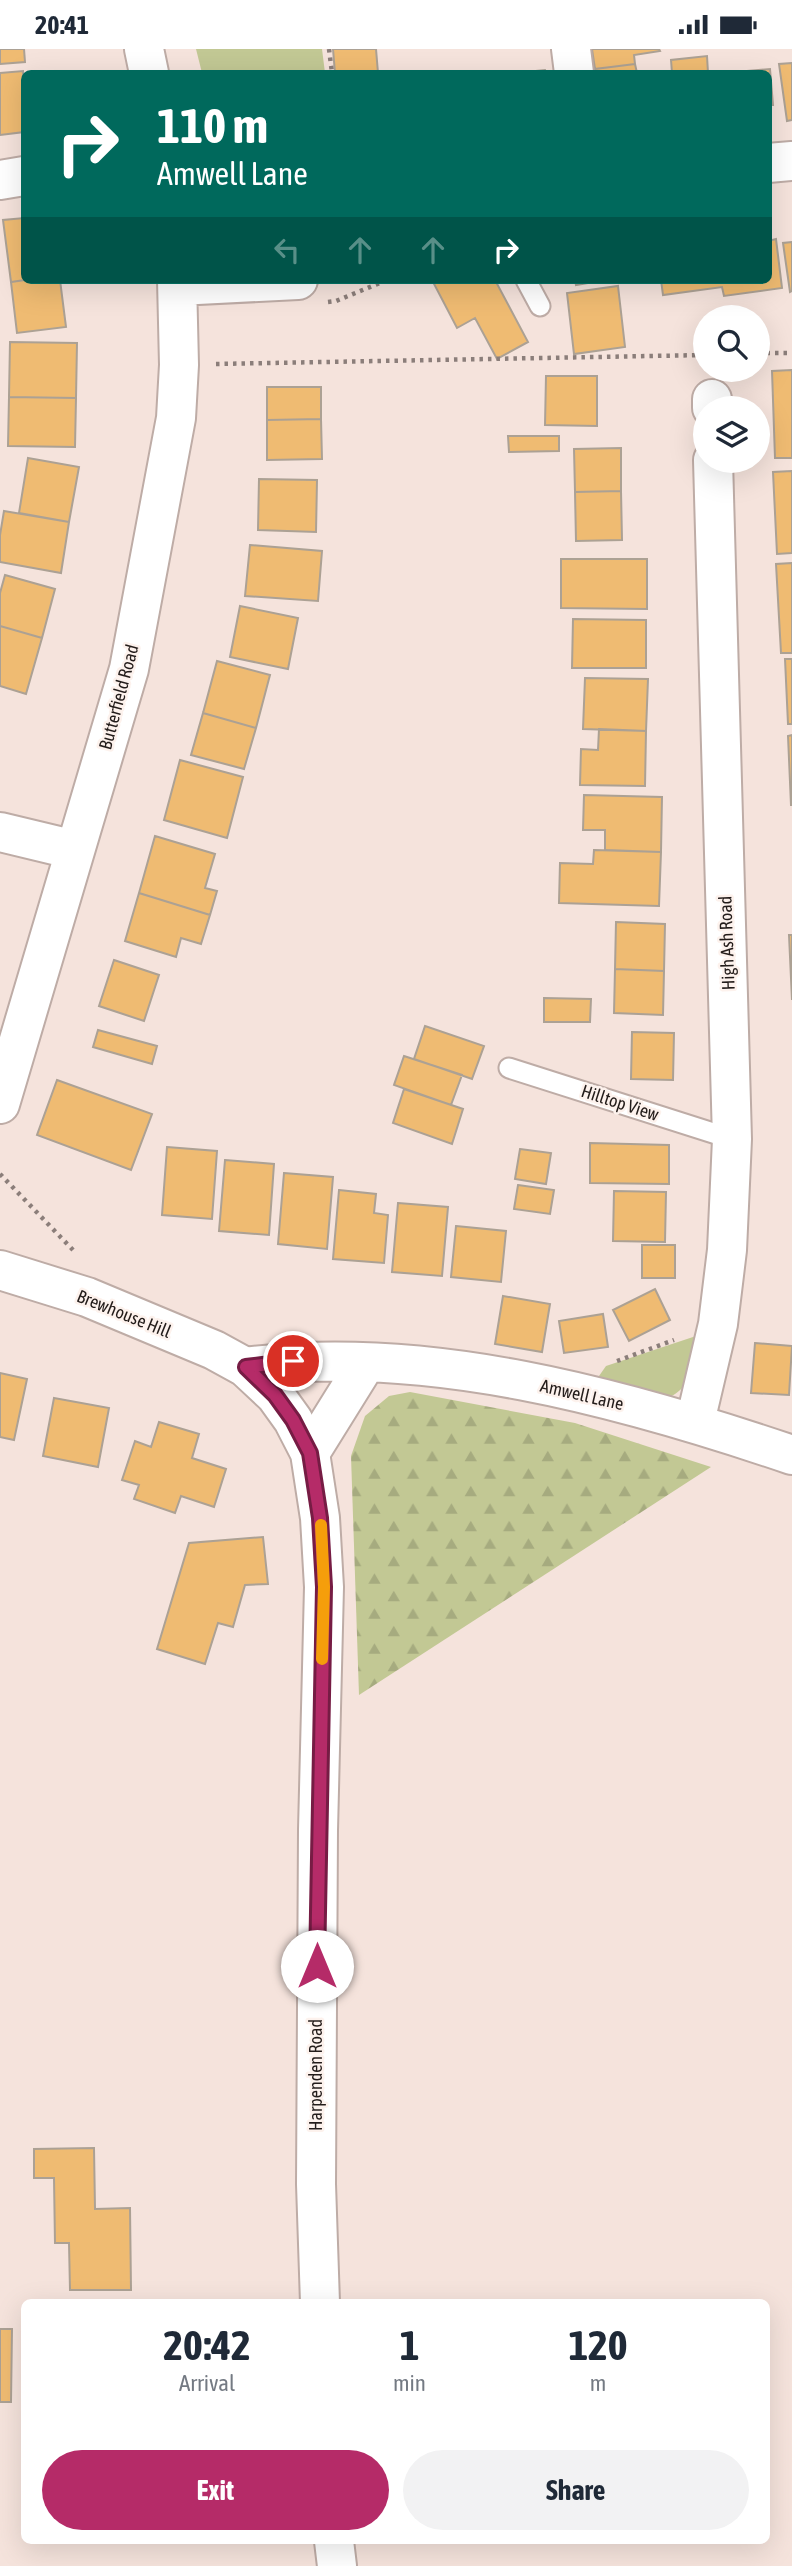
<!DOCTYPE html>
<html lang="en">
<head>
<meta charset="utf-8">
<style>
	body { margin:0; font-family:"Asap Condensed",sans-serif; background:#f2f2f3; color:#1f2937; height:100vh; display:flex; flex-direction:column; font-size:26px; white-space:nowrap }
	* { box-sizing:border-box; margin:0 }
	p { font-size:23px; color:#747a83 }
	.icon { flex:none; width:38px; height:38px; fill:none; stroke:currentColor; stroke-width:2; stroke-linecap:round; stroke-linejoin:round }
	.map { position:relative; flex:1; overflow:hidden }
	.panel { position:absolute; left:21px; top:2250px; width:749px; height:245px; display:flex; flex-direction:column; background:#fff; border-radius:10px; box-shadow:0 7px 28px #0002 }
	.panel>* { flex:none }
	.guide { position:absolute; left:21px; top:21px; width:751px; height:214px; border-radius:10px; box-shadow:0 7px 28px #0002; background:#00695c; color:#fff; overflow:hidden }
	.controls { position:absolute; left:693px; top:256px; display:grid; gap:14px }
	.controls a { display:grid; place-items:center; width:77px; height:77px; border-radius:50%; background:#fff; box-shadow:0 7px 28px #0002; font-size:35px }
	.pin { position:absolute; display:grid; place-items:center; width:60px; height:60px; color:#fff; margin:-30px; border:4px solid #fff; border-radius:50%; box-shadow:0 2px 7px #0007 }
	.me { position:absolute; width:77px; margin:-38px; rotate:0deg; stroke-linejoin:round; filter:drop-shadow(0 0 5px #0008) }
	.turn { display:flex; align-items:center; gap:24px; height:147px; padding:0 21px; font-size:32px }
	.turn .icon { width:91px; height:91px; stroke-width:2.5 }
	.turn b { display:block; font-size:49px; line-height:60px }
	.lanes { display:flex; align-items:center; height:66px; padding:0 21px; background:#0003; justify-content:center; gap:35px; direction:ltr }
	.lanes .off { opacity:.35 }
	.eta { display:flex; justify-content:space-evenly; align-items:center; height:119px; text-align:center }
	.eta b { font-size:42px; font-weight:700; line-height:49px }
	.action { display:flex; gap:14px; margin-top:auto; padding:14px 21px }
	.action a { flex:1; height:80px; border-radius:42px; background:#b52b68; color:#fff; font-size:28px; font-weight:700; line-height:80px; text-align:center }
	.action a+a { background:#f2f2f3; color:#1f2937 }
	.status { display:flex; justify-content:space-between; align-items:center; height:49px; padding:0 35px; background:#fff; direction:ltr }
	.status svg { height:19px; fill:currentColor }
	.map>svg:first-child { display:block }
	.green { fill:#c2c894 }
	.forest { fill:url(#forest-firs) }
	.building { fill:#efbb72; stroke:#aca194; stroke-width:2 }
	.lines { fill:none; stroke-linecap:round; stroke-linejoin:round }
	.lane-casing { stroke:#beaca6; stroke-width:23 }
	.street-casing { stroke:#beaca6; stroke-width:42 }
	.secondary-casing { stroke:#beaca6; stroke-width:42 }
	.path { stroke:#8b7e7a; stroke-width:4.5; stroke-dasharray:3.5 5; stroke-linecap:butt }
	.lane { stroke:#fff; stroke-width:19 }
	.street { stroke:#fff; stroke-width:38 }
	.secondary { stroke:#fff; stroke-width:38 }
	.route-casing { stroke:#761c44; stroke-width:18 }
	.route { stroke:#b52b68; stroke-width:12 }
	.slow { stroke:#f59e0b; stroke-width:12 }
	.labels { text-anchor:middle; stroke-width:5; stroke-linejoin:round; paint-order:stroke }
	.street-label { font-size:18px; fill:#231c1a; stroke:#fdf2ed }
</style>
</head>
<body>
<div class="status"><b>20:41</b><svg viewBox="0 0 49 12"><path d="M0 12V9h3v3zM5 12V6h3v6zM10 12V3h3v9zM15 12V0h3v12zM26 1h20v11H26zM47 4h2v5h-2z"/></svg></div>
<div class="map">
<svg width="792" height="2517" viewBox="0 0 792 2517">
	<defs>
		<pattern id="forest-firs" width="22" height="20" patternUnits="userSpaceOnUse" patternTransform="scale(1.75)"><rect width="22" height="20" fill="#c2c894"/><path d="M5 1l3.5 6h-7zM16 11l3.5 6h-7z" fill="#a6ab7f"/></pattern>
	</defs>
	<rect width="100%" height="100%" fill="#f5e3dc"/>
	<!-- green -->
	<path class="green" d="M196 0H322L325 24H202Z
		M699 1286C696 1299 695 1316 689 1328 671 1368 623 1345 592 1337L606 1317Z"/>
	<!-- forest -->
	<path class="forest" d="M410 1343 575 1374 711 1418 359 1646 351 1407 365 1367 389 1347Z"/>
	<!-- building -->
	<path class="building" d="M0 0H24L25 13 0 15Z
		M333 0H376L378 24H335Z
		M592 0H659L660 2 634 6 635 15 595 20Z
		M707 7 708 24H672L671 11Z
		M792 14V71L787 72 779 15Z
		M635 15 637 24H595V20Z
		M770 20 773 56H768V24H724Z
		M545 21 546 24H515Z
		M23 22 24 83 0 86V24Z
		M24 169 25 231 11 233 3 171Z
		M776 190 782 239 724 247 722 238 663 246 661 231H768V192Z
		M792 193V242L790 243 783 194Z
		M25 231H60L66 278 17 284 11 233Z
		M432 231H495L528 293 497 310 475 269 457 279Z
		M575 231H605L576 236Z
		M618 237 625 298 574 305 567 244Z
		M10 293 77 294 76 349 9 348Z
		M792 321V409H775L772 322Z
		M546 327H597V377L545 376Z
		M267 338H321V370L267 371Z
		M9 348 76 349 75 398 8 397Z
		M321 370 322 410 267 411V371Z
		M508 387H559V402L509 403Z
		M621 399V442L575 443 574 400Z
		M28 409 79 418 69 473 19 464Z
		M792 422V504L777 505 773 423Z
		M259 430 317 431 316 483 258 481Z
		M621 442 622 491 576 492 575 443Z
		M4 462 69 473 61 524 0 513V486Z
		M250 496 322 502 318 552 245 547Z
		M561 510H647V560L561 559Z
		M792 514V604H781L776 515Z
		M5 526 55 540 42 589 0 577V544Z
		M240 557 298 569 288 620 230 608Z
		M573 570 646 571V619H572Z
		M0 577 42 589 26 645 0 637Z
		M785 610H792V675H788Z
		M217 612 270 626 256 679 203 664Z
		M585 629 648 630 646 682 583 680Z
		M203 664 256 679 244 720 191 706Z
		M599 680 646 682 645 737 580 736 581 700 598 701Z
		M792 686V756H791L788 687Z
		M180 711 243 728 227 789 164 771Z
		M584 746 662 748 661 803 605 801V781H583Z
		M155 787 215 805 205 839 217 842 210 866 139 844Z
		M594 801 661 803 659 857 559 854 560 814 593 815Z
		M139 844 210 866 201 895 181 889 176 908 125 892Z
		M616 873 665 875 664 922 615 920Z
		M789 886H792V951Z
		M114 911 159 926 144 972 99 957Z
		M615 920 664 922 663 966 614 964Z
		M544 949 591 950 590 973H544Z
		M425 977 484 997 472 1030 414 1010Z
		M98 981 157 997 152 1015 93 998Z
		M632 983 674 984 673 1031 631 1030Z
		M404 1007 462 1026 451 1056 394 1036Z
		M57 1031 152 1065 131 1121 37 1086Z
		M404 1040 463 1060 452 1095 393 1074Z
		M590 1094 669 1096V1135L590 1134Z
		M167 1098 217 1102 212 1170 162 1166Z
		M520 1100 551 1104 546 1135 515 1130Z
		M225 1111 274 1115 269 1186 219 1182Z
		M284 1124 333 1128 327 1200 278 1195Z
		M518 1136 554 1141 550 1165 514 1160Z
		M339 1141 376 1145 374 1164 388 1166 384 1214 333 1210Z
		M614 1142 666 1143 665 1193 613 1192Z
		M398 1154 448 1158 442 1227 392 1223Z
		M456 1177 506 1182 501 1233 451 1228Z
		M642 1196H675V1229H642Z
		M655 1240 670 1271 629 1292 613 1261Z
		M503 1247 550 1255 542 1303 495 1295Z
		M603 1265 608 1298 564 1304 559 1272Z
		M755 1294 792 1297 789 1346 751 1344Z
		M0 1324 27 1330 14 1391 0 1388Z
		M54 1349 109 1359 98 1418 43 1407Z
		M159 1373 199 1385 192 1409 226 1420 214 1458 181 1447 175 1464 134 1450 139 1436 122 1431 135 1392 151 1398Z
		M263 1488 268 1535 245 1536 233 1578 218 1574 205 1615 157 1600 189 1494Z
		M94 2099 95 2160 130 2159 131 2241H70L69 2194H55L54 2129H34V2100Z
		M0 2280H12L11 2353H0Z"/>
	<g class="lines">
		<defs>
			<path id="lane" d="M526 231 540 257
				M509 1019 732 1090"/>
			<path id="street" d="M144 0 149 24
				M571 0 574 24
				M768 114 792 112
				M0 131 24 127
				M178 237 298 231
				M712 350V359
				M0 783 75 801
				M0 1055 129 620 176 369 179 316 177 231
				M245 1318C427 1295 621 1348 792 1406
				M695 1373 718 1275 727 1201 732 1090 713 411
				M310 1404 366 1314"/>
			<path id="secondary" d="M0 1221 87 1248 214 1301 245 1318 275 1346 293 1371 310 1404 320 1469 324 1538 318 1781 316 2135 320 2254
				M334 2492 337 2517"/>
		</defs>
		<!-- lane casing -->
		<use href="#lane" class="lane-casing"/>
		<!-- street casing -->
		<use href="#street" class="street-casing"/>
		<!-- secondary casing -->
		<use href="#secondary" class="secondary-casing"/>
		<!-- path -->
		<path class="path" d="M329 0 332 24
			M328 253 336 252 387 231
			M758 304H792
			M216 315 705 306
			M0 1125 73 1201
			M617 1312 674 1291"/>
		<!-- lane -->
		<use href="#lane" class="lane"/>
		<!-- street -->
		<use href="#street" class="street"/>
		<!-- secondary -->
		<use href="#secondary" class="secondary"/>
	</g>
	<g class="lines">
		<defs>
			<path id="route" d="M293 1312 246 1318 275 1346 293 1371 310 1404 320 1469 324 1538 317 1917"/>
		</defs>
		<!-- route casing -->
		<use href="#route" class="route-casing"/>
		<!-- route -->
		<use href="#route" class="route"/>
		<!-- slow -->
		<path class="slow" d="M321 1476 324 1538 322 1610"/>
	</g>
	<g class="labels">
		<!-- street labels -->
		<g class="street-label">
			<text transform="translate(119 648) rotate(-75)" y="6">Butterfield Road</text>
			<text transform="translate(727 894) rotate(-92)" y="6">High Ash Road</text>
			<text transform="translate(620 1054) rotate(18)" y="6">Hilltop View</text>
			<text transform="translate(124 1265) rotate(22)" y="6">Brewhouse Hill</text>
			<text transform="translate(582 1346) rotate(13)" y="6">Amwell Lane</text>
			<text transform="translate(316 2026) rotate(-90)" y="6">Harpenden Road</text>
		</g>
	</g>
</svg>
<div class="controls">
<a><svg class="icon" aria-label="search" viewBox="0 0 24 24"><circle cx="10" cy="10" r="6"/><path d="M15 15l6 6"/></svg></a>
<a><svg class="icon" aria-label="layers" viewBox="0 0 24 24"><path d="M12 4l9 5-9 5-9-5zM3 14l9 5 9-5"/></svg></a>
</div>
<div class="pin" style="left:293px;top:1312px;background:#d93025"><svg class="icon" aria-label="arrive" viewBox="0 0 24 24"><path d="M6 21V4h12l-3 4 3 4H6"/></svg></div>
<svg class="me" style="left:317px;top:1917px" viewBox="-20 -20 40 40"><circle r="19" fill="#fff"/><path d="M0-13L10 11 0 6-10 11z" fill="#b52b68"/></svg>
<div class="guide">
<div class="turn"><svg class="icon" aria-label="right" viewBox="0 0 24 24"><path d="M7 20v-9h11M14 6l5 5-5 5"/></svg><div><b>110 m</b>Amwell Lane</div></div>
<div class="lanes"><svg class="icon off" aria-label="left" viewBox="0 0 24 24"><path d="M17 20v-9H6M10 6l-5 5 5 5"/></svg><svg class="icon off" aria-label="ahead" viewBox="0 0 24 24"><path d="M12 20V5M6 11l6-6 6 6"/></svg><svg class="icon off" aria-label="ahead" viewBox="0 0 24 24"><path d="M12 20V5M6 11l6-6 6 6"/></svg><svg class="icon" aria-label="right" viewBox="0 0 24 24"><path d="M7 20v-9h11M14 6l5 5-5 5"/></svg></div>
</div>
<section class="panel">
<div class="eta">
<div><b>20:42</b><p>Arrival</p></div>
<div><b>1</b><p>min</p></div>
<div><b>120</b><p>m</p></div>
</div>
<div class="action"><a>Exit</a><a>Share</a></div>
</section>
</div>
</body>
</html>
